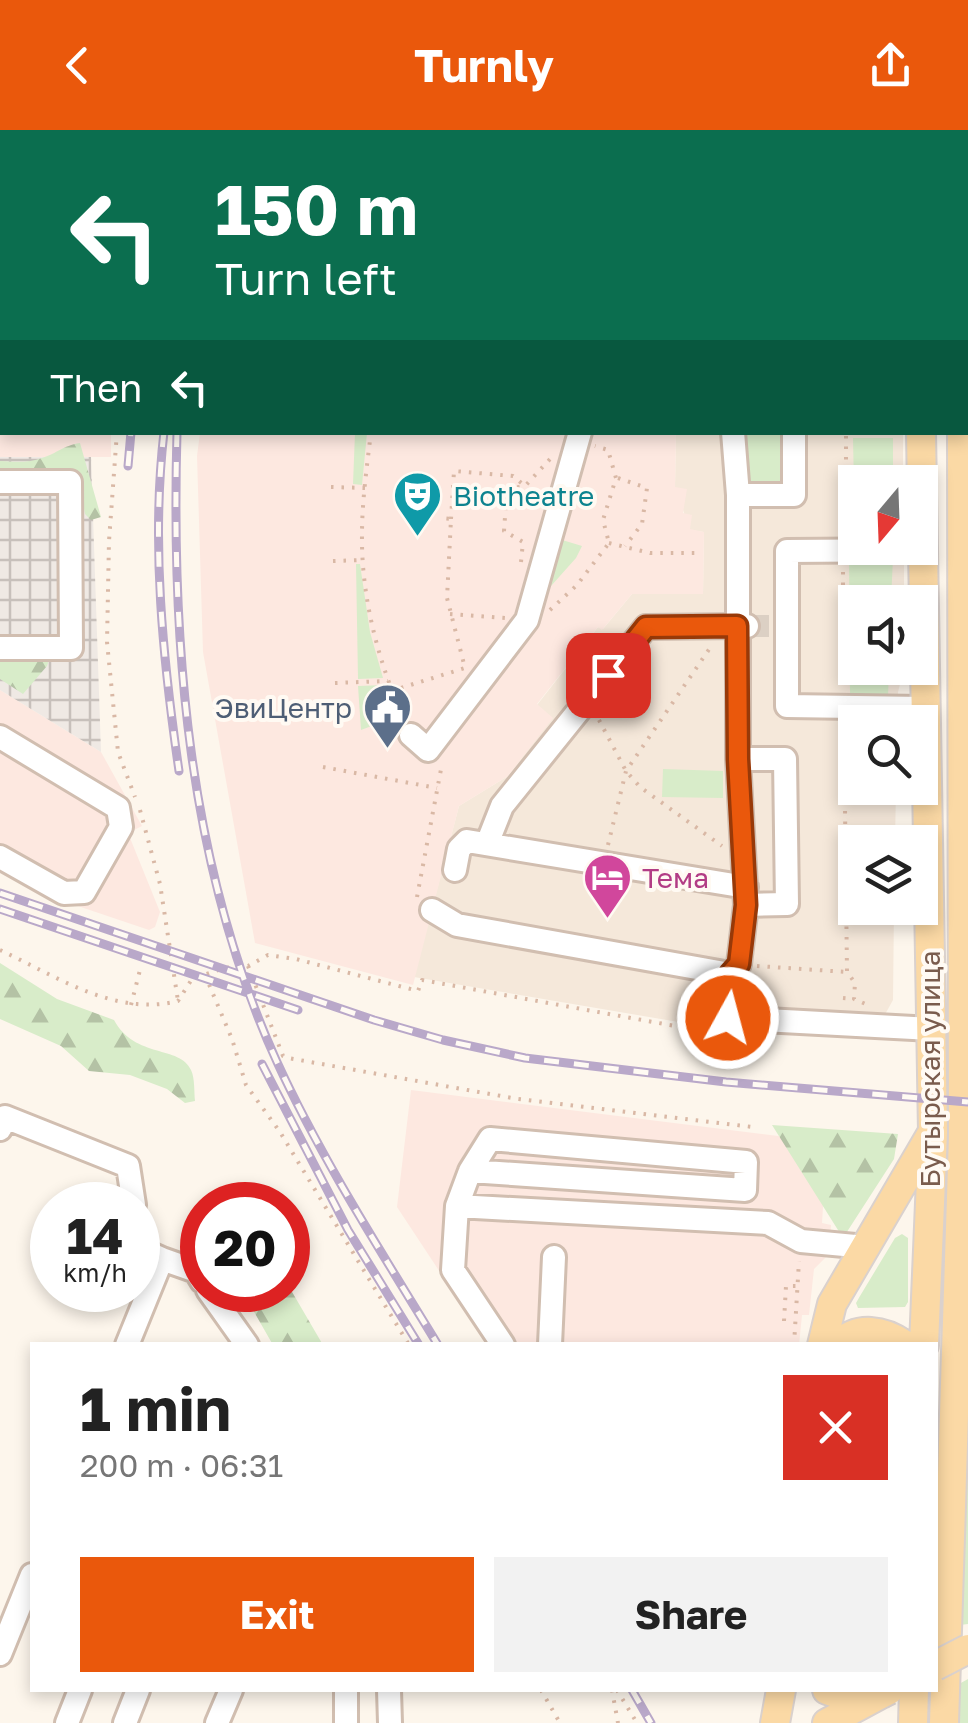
<!DOCTYPE html>
<html lang="en">
<head>
<meta charset="utf-8">
<style>
	body { margin:0; font-family:"Golos Text",sans-serif; background:#f2f2f2; color:#222; height:100vh; display:flex; flex-direction:column; font-size:38px; white-space:nowrap }
	* { box-sizing:border-box; margin:0 }
	p { font-size:32px; color:#767676 }
	.icon { flex:none; width:55px; height:55px; fill:none; stroke:currentColor; stroke-width:2; stroke-linecap:round; stroke-linejoin:round }
	.map { position:relative; flex:1; overflow:hidden }
	.details { position:absolute; left:30px; top:1212px; width:908px; height:350px; display:flex; flex-direction:column; background:#fff; border-radius:0px; box-shadow:0 5px 15px #0003 }
	.details>* { flex:none }
	.top-card { position:absolute; left:0px; top:0px; width:970px; height:305px; box-shadow:0 5px 15px #0003; background:#0b6e4f; color:#fff; overflow:hidden }
	.needle { width:65px; rotate:199deg }
	.fabs { position:absolute; left:838px; top:335px; display:grid; gap:20px }
	.fabs a { display:grid; place-items:center; width:100px; height:100px; border-radius:0px; background:#fff; box-shadow:0 5px 15px #0003; font-size:50px }
	.speed { position:absolute; left:30px; top:1052px; display:flex; gap:20px; font-size:50px; font-weight:700; text-align:center }
	.speed>* { display:grid; place-content:center; width:130px; height:130px; border-radius:50%; background:#fff; box-shadow:0 5px 15px #0003; line-height:1 }
	.speed small { font-size:25px; font-weight:400 }
	.speed .limit { border:15px solid #d22; background:#fff; color:#111 }
	.pin { position:absolute; display:grid; place-items:center; width:85px; height:85px; color:#fff; margin:-42px; border-radius:20px; box-shadow:0 5px 15px #0006 }
	.me { position:absolute; width:110px; margin:-55px; rotate:7deg; stroke-linejoin:round; filter:drop-shadow(0 0 8px #0008) }
	.turn { display:flex; align-items:center; gap:35px; height:210px; padding:0 50px; font-size:45px }
	.turn .icon { width:130px; height:130px; stroke-width:2.5 }
	.turn b { display:block; font-size:70px; line-height:85px }
	.then { display:flex; align-items:center; height:95px; padding:0 50px; background:#0003; gap:20px; font-size:38px }
	.round { display:grid; place-items:center; flex:none; width:105px; height:105px; border-radius:0px; background:#f2f2f2 }
	.overview { display:flex; align-items:center; justify-content:space-between; height:170px; padding:0 50px }
	h1 { font-size:60px; font-weight:700; line-height:75px }
	.primary-button { display:flex; gap:20px; margin-top:auto; padding:20px 50px }
	.primary-button a { flex:1; height:115px; border-radius:0px; background:#ea580c; color:#fff; font-size:40px; font-weight:700; line-height:115px; text-align:center }
	.primary-button a+a { background:#f2f2f2; color:#222 }
	header { display:flex; justify-content:space-between; align-items:center; height:130px; padding:0 50px; background:#ea580c; color:#fff; font-size:45px; font-weight:700 }
	.map>svg:first-child { display:block }
	.residential { fill:#f5e8da }
	.commercial { fill:#fde8e0 }
	.industrial { fill:url(#industrial-grid) }
	.education { fill:#f3e8fa }
	.green { fill:#d8ecc9 }
	.forest { fill:url(#forest-firs) }
	.lines { fill:none; stroke-linecap:round; stroke-linejoin:round }
	.minor-tunnel { stroke:#dcd0c4; stroke-width:22; stroke-dasharray:22 11; stroke-linecap:butt }
	.minor-casing { stroke:#d1beb0; stroke-width:28 }
	.major-casing { stroke:#dad1cd; stroke-width:32 }
	.path { stroke:#d9b8a5; stroke-width:4; stroke-dasharray:2.5 8; stroke-linecap:butt }
	.minor { stroke:#fff; stroke-width:22 }
	.major { stroke:#fbd9a5; stroke-width:28 }
	.rail-casing { stroke:#b9a8c9; stroke-width:9 }
	.rail { stroke:#fffaf3; stroke-width:5; stroke-dasharray:15; stroke-linecap:butt }
	.major-bridge-casing { stroke:#dad1cd; stroke-width:32; stroke-linecap:butt }
	.major-bridge { stroke:#fbd9a5; stroke-width:28 }
	.route-casing { stroke:#983908; stroke-width:25 }
	.route { stroke:#ea580c; stroke-width:18 }
	.labels { text-anchor:middle; stroke-width:8; stroke-linejoin:round; paint-order:stroke }
	.culture-label { font-size:28px; fill:#0d838f; stroke:#fffaf3; text-anchor:start }
	.service-label { font-size:28px; fill:#4e5e75; stroke:#fffaf3; text-anchor:end }
	.hotel-label { font-size:28px; fill:#b23c85; stroke:#fffaf3; text-anchor:start }
	.street-label { font-size:28px; fill:#7a5c4d; stroke:#fffaf3 }
</style>
</head>
<body>
<header><svg class="icon" aria-label="back" viewBox="0 0 24 24"><path d="M15 5l-7 7 7 7"/></svg>Turnly<svg class="icon" aria-label="share" viewBox="0 0 24 24"><path d="M12 15V3M7 8l5-5 5 5M5 13v7h14v-7"/></svg></header>
<div class="map">
<svg width="968" height="1593" viewBox="0 0 968 1593">
	<defs>
		<pattern id="industrial-grid" width="8" height="8" patternUnits="userSpaceOnUse" patternTransform="scale(2.5)"><rect width="8" height="8" fill="#efe9e4"/><path d="M0 4h8M4 0v8" fill="none" stroke="#c7c0bb"/></pattern>
		<pattern id="forest-firs" width="22" height="20" patternUnits="userSpaceOnUse" patternTransform="scale(2.5)"><rect width="22" height="20" fill="#d8ecc9"/><path d="M5 1l3.5 6h-7zM16 11l3.5 6h-7z" fill="#b4c2a5"/></pattern>
	</defs>
	<rect width="100%" height="100%" fill="#fdf6ec"/>
	<!-- residential -->
	<path class="residential" d="M676 303H903V352H855V418H904V472H855V538H904L898 562 897 592H855V658H896L895 712H855V778H894L893 870 883 888 717 885 702 896 414 847 459 676 508 646 552 588 537 575 598 497 603 499 632 464H703L704 402 690 400 675 357Z"/>
	<!-- commercial -->
	<path class="commercial" d="M378 0H622L377 2Z
		M0 38 2 302 111 303V327H0Z
		M200 303H676L675 357 687 359 683 383 692 385 690 399 704 402 703 464H632L602 500 598 497 537 574 553 588 508 646 459 676 413 855 255 813 203 522 197 326Z
		M0 560 101 622 142 696 128 703 160 782 155 797 149 800 60 770 0 739Z
		M411 960 827 1012 822 1093 831 1095 829 1124 814 1139 809 1185H802L799 1215H488L397 1077Z"/>
	<!-- industrial -->
	<path class="industrial" d="M0 327H91L101 622 0 560Z"/>
	<!-- education -->
	<path class="education" d="M682 0H859L681 2Z"/>
	<!-- green -->
	<path class="green" d="M355 303H367L362 355 353 354Z
		M744 303H784L785 356H745Z
		M853 308H893V352H855V407Z
		M559 409 582 416 576 428 543 465Z
		M849 427H893L891 472H855V538H889L888 567 850 566Z
		M356 434H360L370 502 383 548 358 549Z
		M386 555 398 586 361 600 358 556Z
		M663 639 723 641V668L662 667Z
		M902 1104 908 1108V1172L905 1177 858 1178 856 1173 860 1166 895 1108Z
		M968 1246V1494L960 1495Z
		M968 1549V1593H957L959 1554Z"/>
	<!-- forest -->
	<path class="forest" d="M80 313 101 387 91 390 85 384 78 347 0 344V331C13 332 30 333 42 328 58 323 62 316 80 313Z
		M0 527H50L47 536 23 564 0 549Z
		M0 833 57 869 114 890C135 929 180 915 191 940 195 948 194 962 195 971L185 973 167 959 130 945 89 941 61 916 0 889Z
		M772 995 898 1004 894 1029 843 1108Z
		M288 1155 323 1215H273L253 1180 251 1160H288Z"/>
	<g class="lines">
		<!-- minor-tunnel -->
		<path class="minor-tunnel" d="M747 496H779"/>
		<defs>
			<path id="minor" d="M75 0V2
				M264 0 265 2
				M322 0 327 2
				M415 0 436 2
				M541 2 549 0
				M645 2 646 0
				M744 2 745 0
				M0 15H2
				M0 205H2
				M733 302 738 365
				M0 352H70L71 518H0
				M923 420 787 421V576L924 578
				M411 605 428 620 527 490 580 302
				M0 607 118 678 121 697 84 762 64 763 0 727
				M738 629 746 775 739 834 730 844 727 888 932 899
				M487 714 502 676 646 497 747 496
				M455 740 459 719 467 711 746 757
				M746 775 787 774 785 629H738V365H794V302
				M432 780 457 795 730 844
				M0 999 5 987 128 1036 134 1075
				M470 1041 490 1009 746 1032 745 1060 470 1041 457 1076 453 1140 503 1215
				M457 1076 768 1093 801 1111 866 1117
				M138 1101 140 1119 162 1129
				M208 1160 247 1215
				M127 1215 162 1129 196 1141 202 1151
				M550 1215 554 1127
				M0 1524 32 1445
				M346 1560V1593
				M389 1560 390 1593
				M67 1593 80 1560
				M125 1593 138 1560
				M217 1593 231 1560"/>
			<path id="major" d="M937 2 938 0
				M968 56V53
				M921 302 933 1002 924 1215
				M822 1215 832 1174 932 1003
				M839 1215C857 1195 884 1200 905 1215
				M827 1560 864 1573
				M775 1593 781 1560
				M827 1593 881 1564
				M913 1593 914 1560
				M944 1593 963 1006 962 302"/>
		</defs>
		<!-- minor casing -->
		<use href="#minor" class="minor-casing"/>
		<!-- major casing -->
		<use href="#major" class="major-casing"/>
		<!-- path -->
		<path class="path" d="M151 0 153 2
			M868 2 869 0
			M117 302 109 411 107 512 118 622 135 667
			M371 302C367 336 362 371 362 404 361 466 378 531 403 587
			M618 348 647 358 642 394 625 416
			M331 357 365 358
			M451 389 454 341 513 346 525 356
			M846 403V302
			M609 413 650 423H697
			M333 431 362 430
			M521 432 523 412 504 401 507 359 525 356 551 328
			M843 442V557
			M550 480 577 455 609 413 603 390 616 348 608 320 595 316
			M450 484 505 488
			M335 553 388 551
			M391 561 465 538 447 468 451 389 439 388
			M599 590 626 641 640 657 722 716
			M844 597 847 842 855 853 854 869 868 875
			M323 637 437 658
			M140 680 160 754 178 871
			M608 715 626 641 710 518
			M417 767 442 634
			M0 820C56 846 115 887 178 871L192 849 224 838 248 836 268 825 296 829 418 861 422 850 708 902 712 900
			M248 836 283 926 288 928 518 969 753 997
			M757 836 847 842
			M205 845 232 909 246 955 280 1002 409 1215
			M843 868 854 869
			M131 875 141 836
			M784 1191 786 1156H798
			M794 1215 799 1131
			M541 1560 560 1593
			M612 1560 618 1593
			M617 1560 637 1593"/>
		<!-- minor -->
		<use href="#minor" class="minor"/>
		<!-- major -->
		<use href="#major" class="major"/>
		<defs>
			<path id="rail" d="M115 0 116 2
				M146 2V0
				M213 2V0
				M164 302C151 414 163 530 179 641
				M177 302C171 515 188 736 277 932 322 1030 382 1123 438 1215
				M128 336 131 302
				M0 763 374 890 443 910 525 928 726 952 968 972
				M0 779 298 880
				M262 934 348 1100 419 1215
				M632 1560 651 1593"/>
		</defs>
		<!-- rail casing -->
		<use href="#rail" class="rail-casing"/>
		<!-- rail -->
		<use href="#rail" class="rail"/>
		<defs>
			<path id="major-bridge" d="M935 1536 968 1519
				M881 1564 889 1560"/>
		</defs>
		<!-- major-bridge casing -->
		<use href="#major-bridge" class="major-bridge-casing"/>
		<!-- major-bridge -->
		<use href="#major-bridge" class="major-bridge"/>
	</g>
	<g class="lines">
		<defs>
			<path id="route" d="M608 545 646 497 737 496 738 629 746 775 739 834 730 844 728 888"/>
		</defs>
		<!-- route casing -->
		<use href="#route" class="route-casing"/>
		<!-- route -->
		<use href="#route" class="route"/>
	</g>
	<!-- icons -->
	<defs>
		<symbol id="theatre-pin" viewBox="-11 -11 22 30"><path d="M0 17L-7.5 6A9.5 9.5 0 1 1 7.5 6Z" fill="#0f9aa8" stroke="#fffaf3"/><path d="M-5-5.5Q0-4 5-5.5V0Q5 5 0 6Q-5 5-5 0ZM-3.3-2.5H-1v1.5H-3.3ZM1-2.5H3.3v1.5H1ZM-2.8 1Q0 5.5 2.8 1Z" fill="#fff"/></symbol>
		<symbol id="civic-pin" viewBox="-11 -11 22 30"><path d="M0 17L-7.5 6A9.5 9.5 0 1 1 7.5 6Z" fill="#5c6f8a" stroke="#fffaf3"/><path d="M-.6-6.5H3V-4.5H.6V-3L4-1V1h2V6H-6V1h2V-1L-.6-3ZM-1.2 2.5V6h2.4V2.5Z" fill="#fff"/></symbol>
		<symbol id="hotel-pin" viewBox="-11 -11 22 30"><path d="M0 17L-7.5 6A9.5 9.5 0 1 1 7.5 6Z" fill="#d1479c" stroke="#fffaf3"/><path d="M-6-4.5h1.5V1H6V5H4.5V3h-9V5H-6ZM-4 0a1.8 1.8 0 1 1 3.6 0ZM.5 0V-2.5h3Q6-2.5 6 0Z" fill="#fff"/></symbol>
	</defs>
	<g fill-rule="evenodd">
		<use href="#theatre-pin" x="390" y="338" width="55" height="75"/>
		<use href="#civic-pin" x="360" y="550" width="55" height="75"/>
		<use href="#hotel-pin" x="580" y="720" width="55" height="75"/>
	</g>
	<g class="labels">
		<!-- culture labels -->
		<g class="culture-label">
			<text x="453" y="376">Biotheatre</text>
		</g>
		<!-- service labels -->
		<g class="service-label">
			<text x="352" y="588">ЭвиЦентр</text>
		</g>
		<!-- hotel labels -->
		<g class="hotel-label">
			<text x="642" y="758">Тема</text>
		</g>
		<!-- street labels -->
		<g class="street-label">
			<text transform="translate(930 939) rotate(-90)" y="10">Бутырская улица</text>
		</g>
	</g>
</svg>
<div class="fabs">
<a><svg class="needle" viewBox="-14 -14 28 28"><path d="M0-13l5 13h-10z" fill="#e53935"/><path d="M0 13l5-13h-10z" fill="#767676"/></svg></a>
<a><svg class="icon" aria-label="sound" viewBox="0 0 24 24"><path d="M4 9h4l5-4v14l-5-4H4zM17 9q2 3 0 6"/></svg></a>
<a><svg class="icon" aria-label="search" viewBox="0 0 24 24"><circle cx="10" cy="10" r="6"/><path d="M15 15l6 6"/></svg></a>
<a><svg class="icon" aria-label="layers" viewBox="0 0 24 24"><path d="M12 4l9 5-9 5-9-5zM3 14l9 5 9-5"/></svg></a>
</div>
<div class="speed"><div>14<small>km/h</small></div><div class="limit">20</div></div>
<div class="pin" style="left:608px;top:545px;background:#d93025"><svg class="icon" aria-label="arrive" viewBox="0 0 24 24"><path d="M6 21V4h12l-3 4 3 4H6"/></svg></div>
<svg class="me" style="left:728px;top:888px" viewBox="-20 -20 40 40"><circle r="17" fill="#ea580c" stroke="#fff" stroke-width="3"/><path d="M0-11L8 9 0 5-8 9z" fill="#fff"/></svg>
<div class="top-card">
<div class="turn"><svg class="icon" aria-label="left" viewBox="0 0 24 24"><path d="M17 20v-9H6M10 6l-5 5 5 5"/></svg><div><b>150 m</b>Turn left</div></div>
<div class="then">Then<svg class="icon" aria-label="left" viewBox="0 0 24 24"><path d="M17 20v-9H6M10 6l-5 5 5 5"/></svg></div>
</div>
<section class="details">
<div class="overview"><div><h1>1 min</h1><p>200 m · 06:31</p></div><a class="round" style="background:#d93025;color:#fff"><svg class="icon" aria-label="close" viewBox="0 0 24 24"><path d="M6 6l12 12M18 6L6 18"/></svg></a></div>
<div class="primary-button"><a>Exit</a><a>Share</a></div>
</section>
</div>
</body>
</html>
